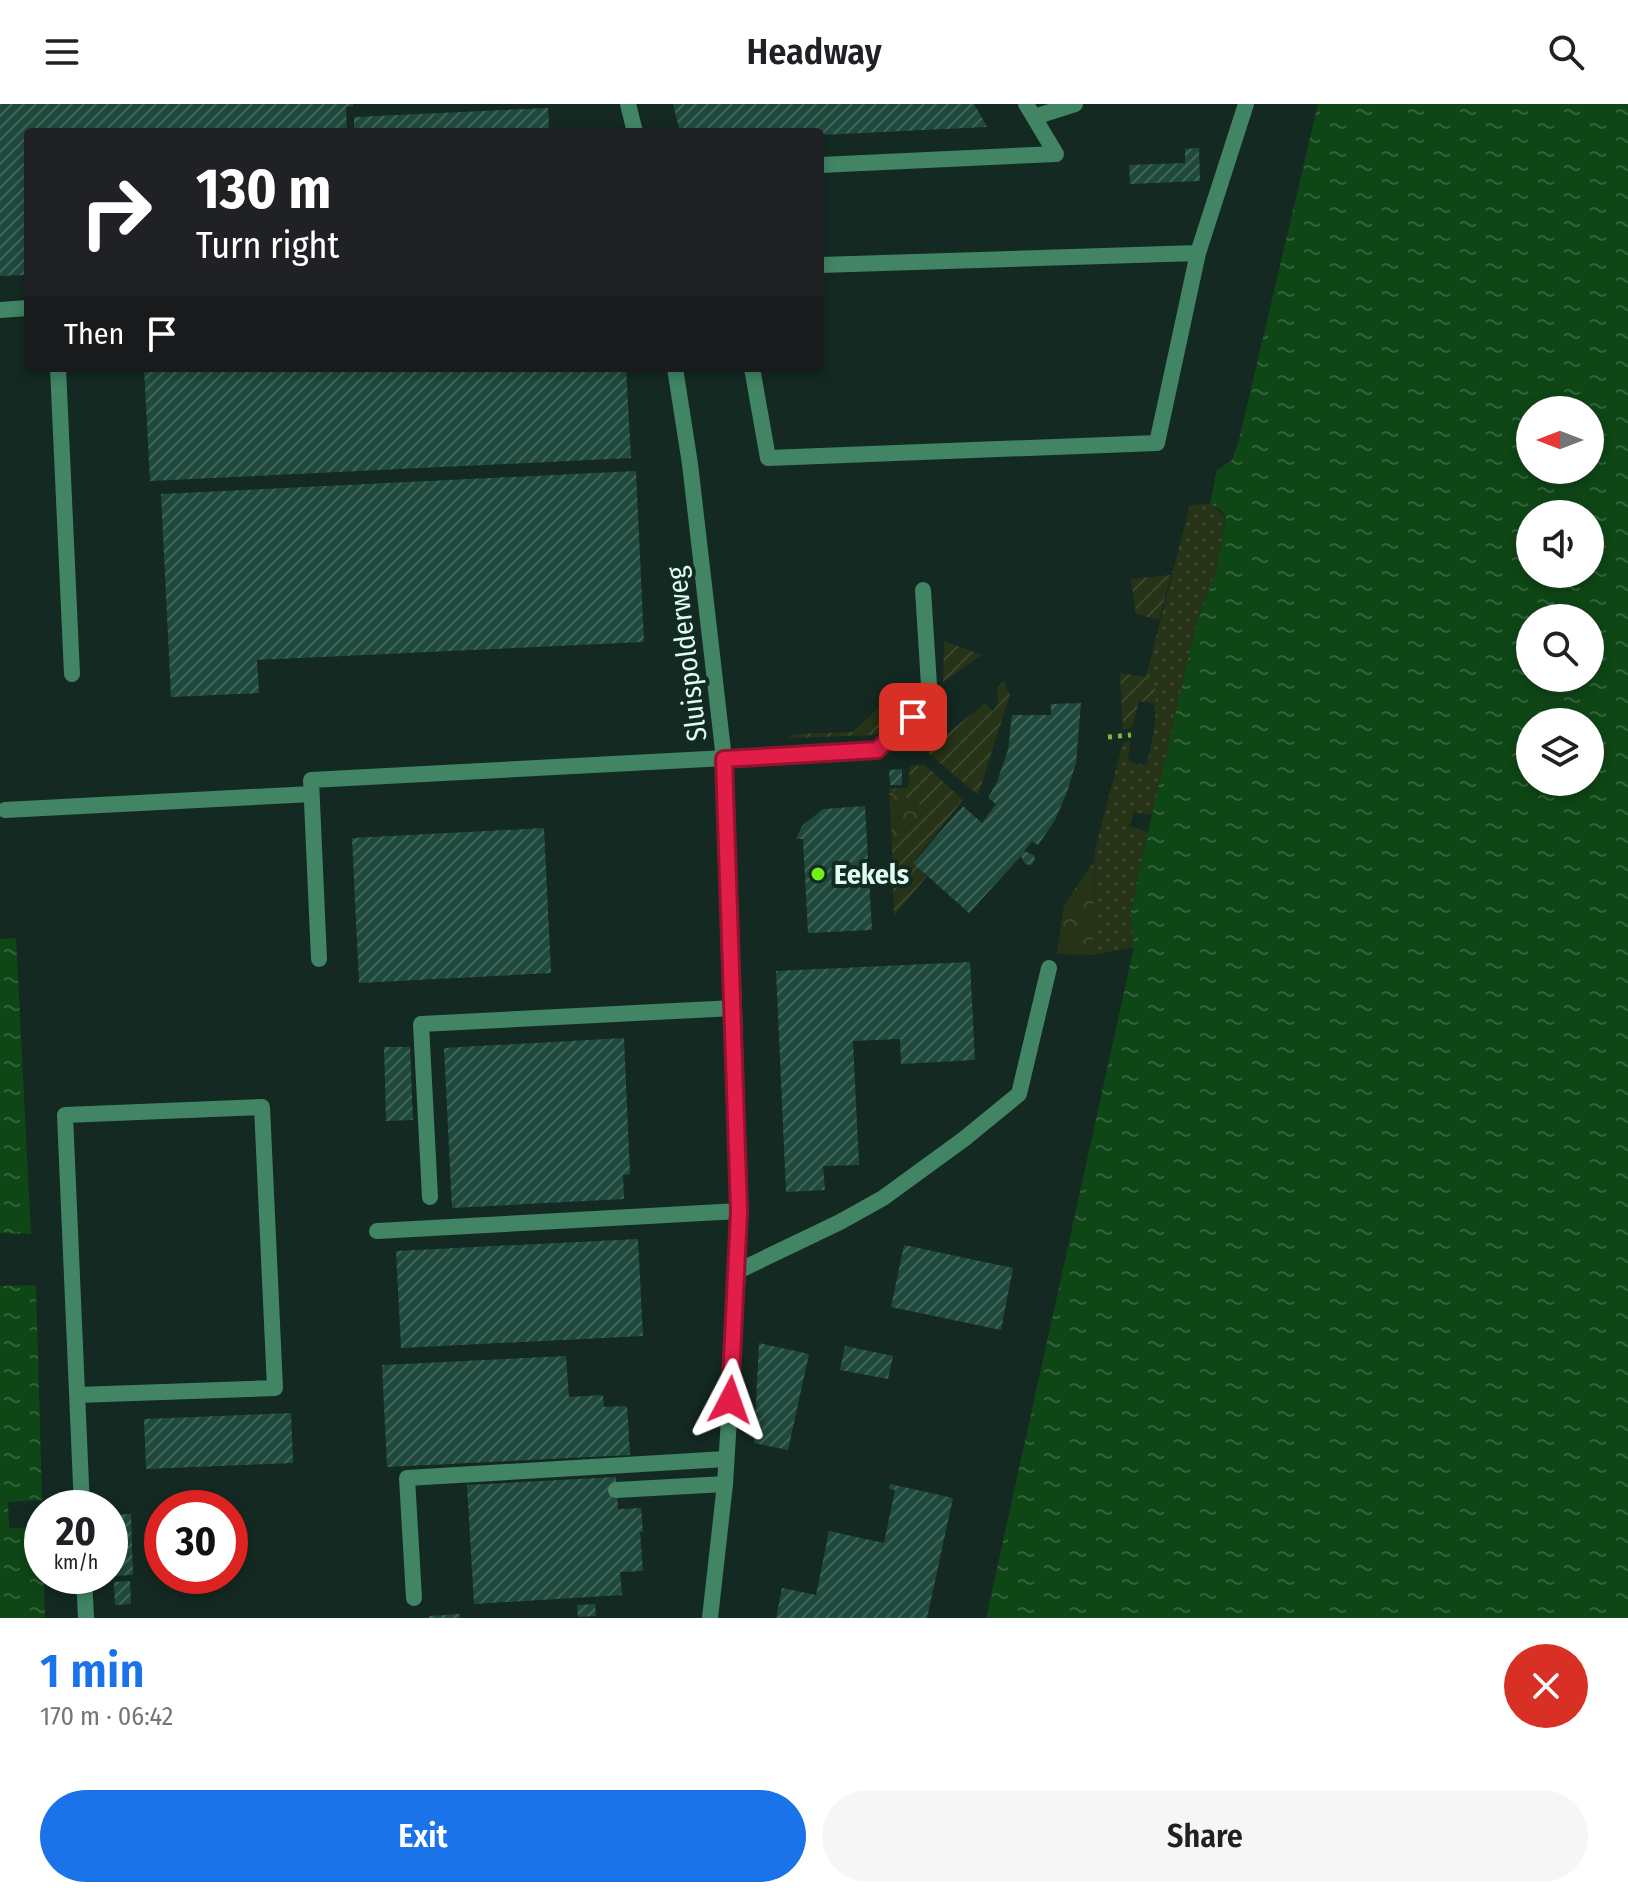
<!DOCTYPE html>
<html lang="en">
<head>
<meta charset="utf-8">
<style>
	body { margin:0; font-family:"Fira Sans Condensed",sans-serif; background:#f6f6f6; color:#202124; height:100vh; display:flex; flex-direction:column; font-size:30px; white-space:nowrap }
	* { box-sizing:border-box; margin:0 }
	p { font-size:26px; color:#757577 }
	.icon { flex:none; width:44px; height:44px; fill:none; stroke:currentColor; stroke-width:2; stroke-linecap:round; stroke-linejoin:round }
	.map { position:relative; height:1514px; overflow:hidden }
	.drawer { display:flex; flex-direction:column; background:#fff; flex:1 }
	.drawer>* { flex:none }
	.guide { position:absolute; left:24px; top:24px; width:800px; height:244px; border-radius:8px; box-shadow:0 4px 12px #0003; background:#202124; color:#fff; overflow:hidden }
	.needle { width:52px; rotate:270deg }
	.tools { position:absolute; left:1516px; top:292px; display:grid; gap:16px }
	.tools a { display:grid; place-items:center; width:88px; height:88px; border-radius:50%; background:#fff; box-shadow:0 4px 12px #0003; font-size:40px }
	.speed { position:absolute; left:24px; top:1386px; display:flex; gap:16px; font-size:40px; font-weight:700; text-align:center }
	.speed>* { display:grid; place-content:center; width:104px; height:104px; border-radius:50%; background:#fff; box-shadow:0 4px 12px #0003; line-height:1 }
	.speed small { font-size:20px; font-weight:400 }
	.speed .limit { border:12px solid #d22; background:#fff; color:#111 }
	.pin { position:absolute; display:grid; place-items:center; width:68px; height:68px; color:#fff; margin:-34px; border-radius:16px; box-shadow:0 4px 12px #0006 }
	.me { position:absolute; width:88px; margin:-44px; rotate:4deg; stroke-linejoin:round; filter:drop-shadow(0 0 6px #0008) }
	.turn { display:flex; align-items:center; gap:28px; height:168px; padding:0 40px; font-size:36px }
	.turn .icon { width:104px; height:104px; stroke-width:2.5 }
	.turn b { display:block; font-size:56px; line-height:68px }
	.then { display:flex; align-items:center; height:76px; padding:0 40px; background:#0003; gap:16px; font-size:30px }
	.round { display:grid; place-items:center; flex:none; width:84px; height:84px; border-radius:42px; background:#f6f6f6 }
	.head { display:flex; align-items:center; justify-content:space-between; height:136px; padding:0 40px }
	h1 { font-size:48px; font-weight:600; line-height:60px; color:#1a73e8 }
	.button { display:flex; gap:16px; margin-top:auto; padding:16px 40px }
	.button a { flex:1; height:92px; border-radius:48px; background:#1a73e8; color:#fff; font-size:32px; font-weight:600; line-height:92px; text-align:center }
	.button a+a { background:#f6f6f6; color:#202124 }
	header { display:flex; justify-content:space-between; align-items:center; height:104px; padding:0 40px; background:#fff; font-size:36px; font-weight:600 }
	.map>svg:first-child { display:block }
	.grass { fill:url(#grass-dots) }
	.forest { fill:url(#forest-crowns) }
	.garden { fill:url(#garden-furrows) }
	.water { fill:url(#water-ripples); fill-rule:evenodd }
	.building { fill:url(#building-hatch) }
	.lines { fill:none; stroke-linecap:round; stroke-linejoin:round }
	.path { stroke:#7fb539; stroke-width:5; stroke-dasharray:4 6; stroke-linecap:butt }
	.service { stroke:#418565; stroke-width:16 }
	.minor { stroke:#418565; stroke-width:16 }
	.route-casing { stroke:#92132f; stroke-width:20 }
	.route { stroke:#e11d48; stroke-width:14 }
	.poi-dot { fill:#6ff016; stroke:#132922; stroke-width:3 }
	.labels { text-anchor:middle; stroke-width:8; stroke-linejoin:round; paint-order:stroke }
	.street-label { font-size:28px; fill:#ddfdf0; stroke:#132922 }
	.poi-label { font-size:28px; font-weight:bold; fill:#ddfdf0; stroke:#132922; text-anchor:start }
</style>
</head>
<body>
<header><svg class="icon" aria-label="menu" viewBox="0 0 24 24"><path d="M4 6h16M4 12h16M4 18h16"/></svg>Headway<svg class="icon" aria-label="search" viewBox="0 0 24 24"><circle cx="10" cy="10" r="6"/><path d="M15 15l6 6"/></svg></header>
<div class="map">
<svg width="1628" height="1514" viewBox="0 0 1628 1514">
	<defs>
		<pattern id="grass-dots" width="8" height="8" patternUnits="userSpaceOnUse" patternTransform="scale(2)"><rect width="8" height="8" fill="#263316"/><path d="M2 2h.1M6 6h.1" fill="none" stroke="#3b472d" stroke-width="1.8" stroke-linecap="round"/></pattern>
		<pattern id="forest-crowns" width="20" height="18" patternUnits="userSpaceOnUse" patternTransform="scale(2)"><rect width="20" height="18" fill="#263316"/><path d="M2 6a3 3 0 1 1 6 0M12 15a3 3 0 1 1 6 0" fill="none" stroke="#3b472d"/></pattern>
		<pattern id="garden-furrows" width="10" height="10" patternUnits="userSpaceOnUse" patternTransform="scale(2)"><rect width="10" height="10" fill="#263316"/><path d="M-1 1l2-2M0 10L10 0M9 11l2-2" fill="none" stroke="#3b472d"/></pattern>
		<pattern id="water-ripples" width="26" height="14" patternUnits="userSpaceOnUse" patternTransform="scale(2)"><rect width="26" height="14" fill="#0f4616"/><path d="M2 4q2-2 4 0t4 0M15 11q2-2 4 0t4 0" fill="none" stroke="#326238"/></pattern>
		<pattern id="building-hatch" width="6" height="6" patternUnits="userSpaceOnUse" patternTransform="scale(2)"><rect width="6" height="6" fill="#20493d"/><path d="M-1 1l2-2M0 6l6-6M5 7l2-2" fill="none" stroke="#406459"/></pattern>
	</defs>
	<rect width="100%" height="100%" fill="#132922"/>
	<!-- grass -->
	<path class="grass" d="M1210 400 1226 414 1217 463 1196 522 1153 711 1134 708 1129 722 1148 728 1131 807 1134 843 1093 851 1095 746 1123 638 1131 637 1128 655 1135 660 1147 661C1152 633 1164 597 1146 573L1190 401Z"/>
	<!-- forest -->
	<path class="forest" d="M889 684 928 705 892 741Z
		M1094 757 1093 851 1057 850 1064 801Z"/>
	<!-- garden -->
	<path class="garden" d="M1171 471 1159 516 1136 510 1131 475Z
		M944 537 982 551 943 578Z
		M1120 569 1146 573 1155 584 1156 608 1153 599 1139 597 1132 623 1123 626Z
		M1004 577 1010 591 978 691 926 647 985 599 993 607 998 600 997 584Z
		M886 597 915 600 875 631 788 634 795 630 853 628Z
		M925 661 963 696 914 757 927 772 894 812 892 741 928 705 890 685 908 684 910 662Z"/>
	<!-- water -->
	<path class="water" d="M1318 0H1628V1514H986L1134 843 1131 807 1148 728 1196 522 1217 463 1226 414 1222 407 1210 400 1217 366 1232 356 1238 340ZM1530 306H1590V366H1530ZM1530 410H1590V470H1530ZM1530 514H1590V574H1530ZM1530 618H1590V678H1530Z
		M16 834 31 1130 0 1129V835Z
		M36 1181 42 1396 8 1398 9 1424 42 1423 45 1514H0V1182Z"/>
	<!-- building -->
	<path class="building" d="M0 0H353V2L346 3 347 28H28V171L0 172Z
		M673 0H974L987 23 820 31V28H680Z
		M548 4 549 28H354V13Z
		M1199 44 1200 77 1130 80 1129 61 1185 59V45Z
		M144 264H626L631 354 150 377Z
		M636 367 644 538 257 556 259 589 171 593 161 390Z
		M1081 599 1076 659 1067 688 1055 716 1038 741 1032 737 1024 747 1034 751 1035 756 1031 761 1025 760 1021 752 969 809 913 759 963 702 982 719 996 700 988 694 997 678 1008 646 1012 611H1051V600Z
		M902 665V681H890L889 666Z
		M865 702 872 826 808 829 803 735H796L802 722 823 705Z
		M544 724 551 869 359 879 352 734Z
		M970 858 975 956 901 960 900 935 853 937 859 1061 823 1062 825 1086 786 1088 776 867Z
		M624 934 630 1070 623 1071 624 1095 452 1104 444 944Z
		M384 943H410L413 1016 386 1017Z
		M638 1135 643 1232 401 1244 396 1147Z
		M904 1141 1013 1164 1001 1226 891 1203Z
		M759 1239 809 1250 788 1346 754 1339Z
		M845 1242 893 1252 888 1275 840 1266Z
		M566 1252 569 1293 603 1291 604 1303 627 1302 630 1351 387 1363 382 1261Z
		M291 1309 293 1359 146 1365 144 1315Z
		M616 1373 618 1405 641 1404 643 1428H640L643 1467 620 1468 622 1491 474 1500 467 1381Z
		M890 1380 953 1394 927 1514H776L782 1484 816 1491 829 1427 884 1439 895 1386 889 1385Z
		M131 1410 133 1471 110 1472V1411Z
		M130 1477 131 1500 115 1501 114 1478Z
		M595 1500 596 1512 578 1513 577 1501Z
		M460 1510V1514H429V1512Z"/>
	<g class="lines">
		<!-- path -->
		<path class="path" d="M1108 633 1131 631"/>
		<!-- service -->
		<path class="service" d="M1034 13 1075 0
			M820 61 1056 50 1026 0
			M820 161 1198 149
			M0 206 28 204
			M58 264 72 570
			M752 264 768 354 1157 339 1198 149 1246 0
			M5 706 311 690
			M319 855 311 676 877 646 930 597 923 486
			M430 1093 421 920 734 904
			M377 1127 739 1107
			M77 1291 275 1284 262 1003 65 1011 82 1404
			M616 1386 725 1380
			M84 1472 86 1514
			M414 1494 407 1374 726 1355"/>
		<!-- minor -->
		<path class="minor" d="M628 0 635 28
			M675 264 690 360 724 655 734 904 739 1107 738 1167 725 1380 710 1514
			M738 1167 840 1118 883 1094 964 1035 1019 990 1049 864"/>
	</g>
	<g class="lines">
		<defs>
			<path id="route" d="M730 1296 739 1107 724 655 877 646 913 613"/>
		</defs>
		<!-- route casing -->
		<use href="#route" class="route-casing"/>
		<!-- route -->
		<use href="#route" class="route"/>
	</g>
	<!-- markers -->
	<circle class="poi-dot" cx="818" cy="770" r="8"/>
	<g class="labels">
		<!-- street labels -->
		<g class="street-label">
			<text transform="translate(686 550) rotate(-97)" y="10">Sluispolderweg</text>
		</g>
		<!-- poi labels -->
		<g class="poi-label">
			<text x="834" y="780">Eekels</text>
		</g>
	</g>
</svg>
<div class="tools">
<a><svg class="needle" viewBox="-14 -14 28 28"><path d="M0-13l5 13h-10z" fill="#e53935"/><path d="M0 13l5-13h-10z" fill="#757577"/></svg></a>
<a><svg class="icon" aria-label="sound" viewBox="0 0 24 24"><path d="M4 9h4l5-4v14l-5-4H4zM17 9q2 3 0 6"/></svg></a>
<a><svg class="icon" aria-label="search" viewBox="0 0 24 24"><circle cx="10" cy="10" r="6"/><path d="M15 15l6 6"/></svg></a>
<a><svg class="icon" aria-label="layers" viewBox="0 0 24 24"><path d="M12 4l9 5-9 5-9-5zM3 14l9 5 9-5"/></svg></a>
</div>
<div class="speed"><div>20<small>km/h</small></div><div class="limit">30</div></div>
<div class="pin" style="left:913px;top:613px;background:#d93025"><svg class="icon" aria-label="arrive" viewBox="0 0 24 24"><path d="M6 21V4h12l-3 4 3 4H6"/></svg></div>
<svg class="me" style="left:730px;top:1296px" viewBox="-20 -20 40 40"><path d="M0-17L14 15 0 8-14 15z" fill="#e11d48" stroke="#fff" stroke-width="4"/></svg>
<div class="guide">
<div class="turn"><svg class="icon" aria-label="right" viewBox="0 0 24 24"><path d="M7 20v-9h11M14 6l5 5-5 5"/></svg><div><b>130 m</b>Turn right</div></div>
<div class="then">Then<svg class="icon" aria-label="arrive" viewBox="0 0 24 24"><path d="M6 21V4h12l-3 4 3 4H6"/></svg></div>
</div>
</div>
<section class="drawer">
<div class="head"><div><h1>1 min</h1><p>170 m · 06:42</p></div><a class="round" style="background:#d93025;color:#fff"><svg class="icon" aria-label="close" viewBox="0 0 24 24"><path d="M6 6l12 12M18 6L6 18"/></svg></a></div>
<div class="button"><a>Exit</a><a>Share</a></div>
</section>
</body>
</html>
